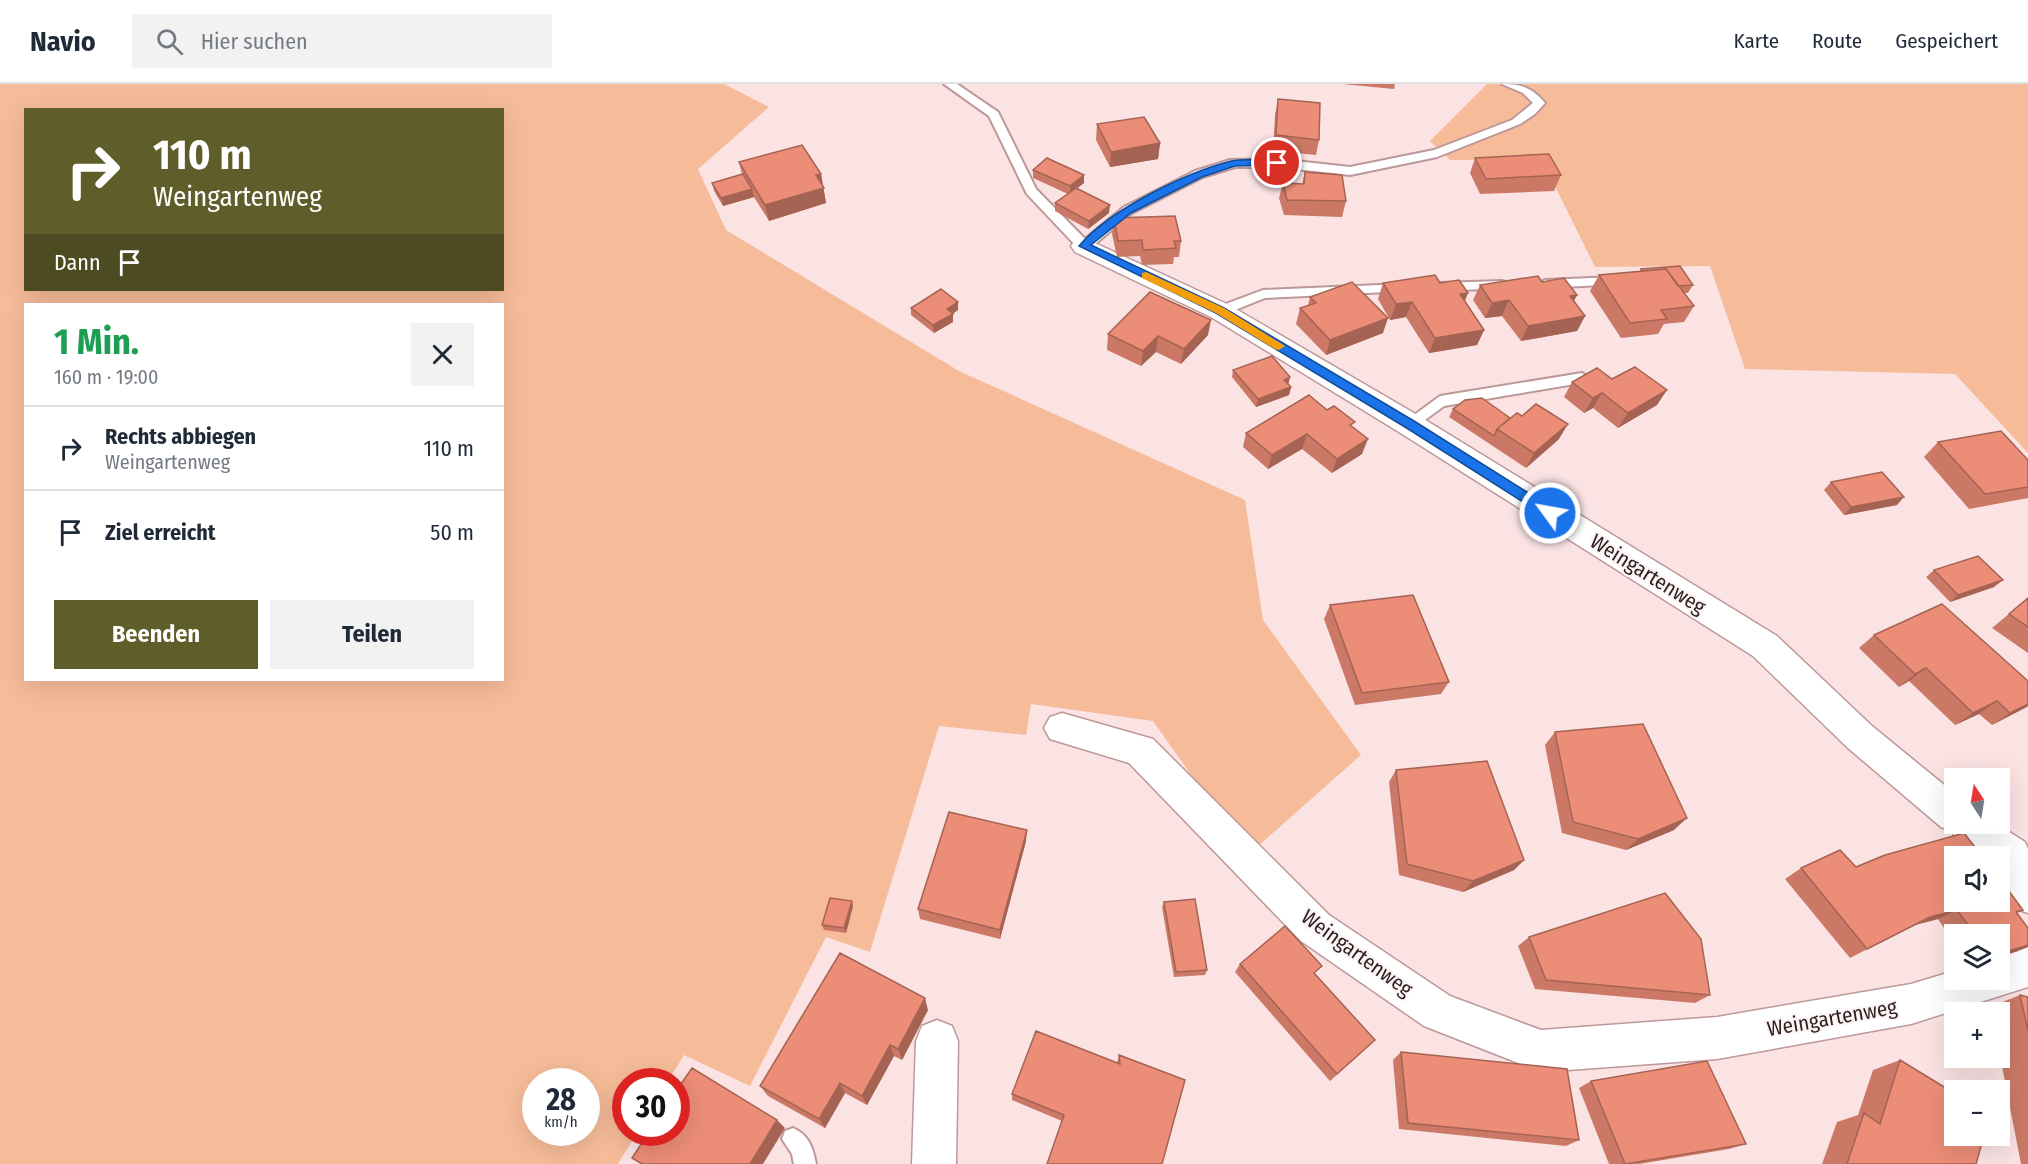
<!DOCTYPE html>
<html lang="de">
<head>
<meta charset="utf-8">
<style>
	body { margin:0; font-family:"Fira Sans Condensed",sans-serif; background:#f2f2f3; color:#1f2937; height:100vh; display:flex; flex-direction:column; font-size:22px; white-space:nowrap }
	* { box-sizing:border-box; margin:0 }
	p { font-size:20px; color:#747a83 }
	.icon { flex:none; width:33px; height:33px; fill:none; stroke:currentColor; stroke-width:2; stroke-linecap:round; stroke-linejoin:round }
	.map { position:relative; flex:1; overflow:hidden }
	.drawer { position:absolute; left:24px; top:219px; width:480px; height:378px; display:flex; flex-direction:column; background:#fff; border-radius:0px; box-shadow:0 6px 24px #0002 }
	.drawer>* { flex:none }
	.top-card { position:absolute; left:24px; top:24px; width:480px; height:183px; border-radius:0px; box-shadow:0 6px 24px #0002; background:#5f5e2b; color:#fff; overflow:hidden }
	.needle { width:39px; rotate:348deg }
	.controls { position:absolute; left:1944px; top:684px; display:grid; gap:12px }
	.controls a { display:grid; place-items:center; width:66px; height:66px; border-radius:0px; background:#fff; box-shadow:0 6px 24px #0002; font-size:30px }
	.speed { position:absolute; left:522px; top:984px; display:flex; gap:12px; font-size:30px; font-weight:700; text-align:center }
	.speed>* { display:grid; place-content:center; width:78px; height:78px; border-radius:50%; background:#fff; box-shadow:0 6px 24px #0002; line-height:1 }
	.speed small { font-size:15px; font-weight:400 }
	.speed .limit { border:9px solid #d22; background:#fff; color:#111 }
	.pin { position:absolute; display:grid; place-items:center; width:51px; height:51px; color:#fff; margin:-26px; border:3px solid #fff; border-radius:50%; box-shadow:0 2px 6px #0007 }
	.me { position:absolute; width:66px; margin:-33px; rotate:302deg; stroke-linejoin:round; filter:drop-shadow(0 0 4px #0008) }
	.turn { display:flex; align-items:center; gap:21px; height:126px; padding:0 30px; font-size:27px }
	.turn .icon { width:78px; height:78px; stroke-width:2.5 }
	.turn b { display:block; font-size:42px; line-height:51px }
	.then { display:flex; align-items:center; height:57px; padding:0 30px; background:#0003; gap:12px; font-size:22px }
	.round { display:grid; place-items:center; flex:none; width:63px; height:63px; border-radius:0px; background:#f2f2f3 }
	.head { display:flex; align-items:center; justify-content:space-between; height:102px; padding:0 30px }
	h1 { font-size:36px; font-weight:700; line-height:45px; color:#1e9e55 }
	.cta { display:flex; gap:12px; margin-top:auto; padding:12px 30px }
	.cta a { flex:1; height:69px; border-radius:0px; background:#5f5e2b; color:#fff; font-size:24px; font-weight:700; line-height:69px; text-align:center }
	.cta a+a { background:#f2f2f3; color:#1f2937 }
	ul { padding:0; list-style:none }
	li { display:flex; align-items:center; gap:18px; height:84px; padding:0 30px; border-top:2px solid #e0e1e3 }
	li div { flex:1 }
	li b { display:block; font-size:22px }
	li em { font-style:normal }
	header { display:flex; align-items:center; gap:36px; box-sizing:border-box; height:84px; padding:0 30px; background:#fff; border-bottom:2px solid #e0e1e3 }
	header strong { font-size:28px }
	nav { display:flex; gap:33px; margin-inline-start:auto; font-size:21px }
	.search { width:420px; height:54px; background:#f2f2f3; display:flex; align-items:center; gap:15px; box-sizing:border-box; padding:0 21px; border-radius:0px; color:#747a83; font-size:22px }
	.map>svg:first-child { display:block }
	.green { fill:#f6bc99; fill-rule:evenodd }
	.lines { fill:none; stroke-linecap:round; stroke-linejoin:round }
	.lane-casing { stroke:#bd989a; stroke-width:4 }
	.street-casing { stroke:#bd989a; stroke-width:3 }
	.lane { fill:#fff; fill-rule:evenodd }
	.street { fill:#fff; fill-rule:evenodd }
	.wall { fill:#cb7966 }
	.shaded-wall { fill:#a56353 }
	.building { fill:#ec8d77; stroke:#a56353; stroke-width:1.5 }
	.route { fill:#1a73e8; stroke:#114b97; stroke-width:1.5 }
	.slow { fill:#f59e0b }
	.labels { text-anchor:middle; stroke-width:4.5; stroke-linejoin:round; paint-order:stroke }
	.street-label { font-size:21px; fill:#2d1f20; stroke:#fdf5f5 }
</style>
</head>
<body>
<header>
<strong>Navio</strong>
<div class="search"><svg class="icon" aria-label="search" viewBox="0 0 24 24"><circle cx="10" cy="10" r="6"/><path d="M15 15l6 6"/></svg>Hier suchen</div>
<nav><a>Karte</a><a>Route</a><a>Gespeichert</a></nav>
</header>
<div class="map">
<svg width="2028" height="1080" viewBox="0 0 2028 1080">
	<rect width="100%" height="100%" fill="#fbe3e4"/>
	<!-- green -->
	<path class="green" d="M0 0H724L769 23 698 85 726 146 959 287 1245 416 1263 536 1361 671 1248 771 1153 637 1031 620 1026 651 939 642 870 868 826 853 750 1002 684 971 668 997 626 998V1048L637 1049 618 1080H0ZM26 26H502V206H26ZM26 220H502V596H26ZM536 998H586V1048H536Z
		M1487 0H2028V369L1955 290 1745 285 1710 182 1595 183 1542 76H1450L1430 57Z"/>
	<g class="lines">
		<defs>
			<path id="lane" d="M944 0H957L998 28 1036 105 1085 155 1124 123 1195 87 1230 76 1277 75 1350 83 1434 66 1512 36 1533 19 1523 9 1502 0C1522 0 1532 4 1545 19L1535 30 1520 40 1437 73 1350 91 1277 83H1235L1203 93 1132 129 1089 165H1079L1027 110 989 32Z
				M1615 193 1620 194 1622 197 1620 200 1545 204 1538 200 1545 196Z
				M1501 197 1506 198 1508 201 1506 204 1440 207 1433 203 1440 199Z
				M1403 200 1410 204 1408 207 1265 214 1220 232 1213 227 1215 224 1263 206Z
				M1582 289 1589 294 1587 298 1444 322 1414 344H1404L1402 340 1440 312Z
				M793 1044C809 1051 813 1064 816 1080H794L792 1070 782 1055 785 1047Z"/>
			<path id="street" d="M1084 154 1229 221 1419 332 1777 552 1872 642 1954 709V740H1997L2025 758 2028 765V829L2014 824 2000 787V772H1983L1954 752 1952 747 1941 743 1848 664 1753 572 1399 348 1211 233 1075 168 1071 162 1075 156Z
				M1062 629 1153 655 1329 831 1450 912 1541 946 1717 933 1911 900 1954 887V896H2000V872L2028 863V903L1911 940 1717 975 1541 988 1424 942 1301 857 1129 679 1050 655 1044 644 1050 633Z
				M937 936 952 942 958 957 956 1080H912L916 957 922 942Z"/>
		</defs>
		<!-- lane casing -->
		<use href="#lane" class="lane-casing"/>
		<!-- street casing -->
		<use href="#street" class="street-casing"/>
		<!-- lane -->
		<use href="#lane" class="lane"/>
		<!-- street -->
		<use href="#street" class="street"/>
	</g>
	<!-- wall -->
	<path class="wall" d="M1342 0H1395L1394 5Z
		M1278 15 1319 56 1316 71 1273 67 1275 31Z
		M1097 40 1160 59 1158 75 1110 83 1096 56Z
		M1475 74 1561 91 1554 107 1480 110 1470 89Z
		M739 78 821 90 826 119 769 137 754 113 723 122 714 107 712 99 742 90Z
		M1033 86 1084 91V99L1077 104 1109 129 1088 145 1055 127V119L1068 110 1033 94Z
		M1305 88 1346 117 1342 133 1284 131 1279 114 1283 99 1302 100Z
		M1114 134 1181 157 1179 173H1174L1173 180 1142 181 1140 172 1117 173 1112 150Z
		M1641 185 1693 201 1688 209H1684L1694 222 1684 238 1664 240 1658 250 1621 254 1590 207 1599 191 1639 188Z
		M1542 198 1577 211 1574 217 1585 232 1577 247 1521 257 1502 232 1485 234 1473 216 1480 201Z
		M1383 199H1440L1464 217 1484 246 1477 261 1429 269 1406 233 1390 236 1378 215Z
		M1310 213 1383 249 1326 271 1296 240 1300 224 1308 221Z
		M911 224 958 226 953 230V238L934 249 911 231Z
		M1108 250 1208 251 1181 280 1156 268 1141 282 1107 266Z
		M1233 286 1290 293 1288 300 1291 303 1289 311 1256 323 1232 293Z
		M1612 295 1657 321 1618 344 1593 324 1584 329 1564 313 1572 298Z
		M1453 325 1510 334 1559 355 1526 384 1449 333Z
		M1327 326 1353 344 1362 370 1332 389 1302 365 1268 385 1243 363 1246 349Z
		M1938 358 2028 403V414L1969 425 1924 373Z
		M1831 398 1897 421 1844 431 1824 406Z
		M1934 486 1994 503 1950 518 1926 493Z
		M2028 514V569L1992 544Z
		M1330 521 1449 598 1441 610 1355 621 1324 535Z
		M1874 551 2028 597V622L1992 641 1979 630 1955 641 1909 597 1899 603 1859 564Z
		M1555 648 1674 746 1626 766 1562 749 1545 661Z
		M1396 686 1524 776 1514 786 1463 808 1399 791 1389 698Z
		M1026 757 1000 855 920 835 918 825Z
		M1856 783 2023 826 2017 829 2018 867 2000 873V850H1954V859L1938 835 1911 842 1850 874 1785 795 1801 784Z
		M1164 818 1207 886 1205 891 1174 893 1162 823Z
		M853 822 846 849 824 846 822 841Z
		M1529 853 1710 911 1695 919 1535 905 1518 862Z
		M1240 880 1316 891 1367 963 1330 997 1235 888Z
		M2020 911 2028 913V1080H2021L2000 972V928H1991L1990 923Z
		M928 926 902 976 894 972 867 1021 845 1009 825 1044 768 1012 760 1002Z
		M1401 968 1579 1056 1566 1062 1399 1045 1393 976Z
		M1119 971 1185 996 1062 1037 1012 1016V1010L1117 979Z
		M1900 976 1976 1080H1822L1837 1038 1858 1031 1873 986Z
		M1591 997 1746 1060 1729 1065 1639 1080H1609L1579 1004Z"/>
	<!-- shaded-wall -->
	<path class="shaded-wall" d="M1160 59 1158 75 1110 83 1111 68Z
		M821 90 826 119 769 137 765 121 816 91Z
		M1084 91V99L1070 110V102Z
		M752 105 754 113 723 122 721 114Z
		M1110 121 1109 129 1088 145 1089 137Z
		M1468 209 1462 224 1460 210Z
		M1577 211 1569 226 1570 212Z
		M1509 216 1502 232 1485 234 1492 219Z
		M958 218V226L947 233V225Z
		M1412 218 1406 233 1390 236 1396 220Z
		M953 230V238L934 249 933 241Z
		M1585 232 1577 247 1521 257 1528 242Z
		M1388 234 1383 249 1326 271 1330 256Z
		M1211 236 1208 251 1181 280 1184 265Z
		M1484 246 1477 261 1429 269 1435 254Z
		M1158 252 1156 268 1141 282 1143 267Z
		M1290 293 1288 301 1284 296Z
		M1291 303 1289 311 1256 323 1258 315Z
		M1667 306 1657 321 1618 344 1628 329Z
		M1602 309 1593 324 1584 329 1593 314Z
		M1568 340 1559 355 1526 384 1534 369Z
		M1307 350 1302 365 1268 385 1272 371Z
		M1368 355 1362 370 1332 389 1337 375Z
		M1904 413 1897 421 1844 431 1851 423Z
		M2003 496 1994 503 1950 518 1958 511Z
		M1926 584 1909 597 1899 603 1915 590Z
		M1997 617 1979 630 1955 641 1973 629Z
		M2028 620V622L2025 624 1992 641 2010 629Z
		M1687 734 1674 746 1626 766 1638 755Z
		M1027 746 1026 757 1000 855V846Z
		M1524 776 1514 786 1463 808 1473 797Z
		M852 817 853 822 846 849 844 844Z
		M1957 826 1938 835 1911 842 1850 874 1930 833Z
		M2028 861V863L2018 867 2000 873V870Z
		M925 914 928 926 902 976 898 965Z
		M890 961 894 972 867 1021 862 1012Z
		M840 999 845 1009 825 1044 819 1035Z
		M777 1036 785 1044 763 1080H750Z"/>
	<!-- building -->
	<path class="building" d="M1278 15 1320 19 1319 56 1276 51Z
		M1144 33 1160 59 1111 68 1097 40Z
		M802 61 821 90 816 91 824 104 765 121 739 78Z
		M1549 70 1561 91 1486 95 1475 74Z
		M1047 74 1084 91 1070 102 1033 86Z
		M1305 88 1342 91 1346 117 1287 116 1283 99 1304 100Z
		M743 90 752 105 721 114 712 99Z
		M1076 104 1110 121 1089 137 1055 119Z
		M1175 132 1181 157H1174L1176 164 1143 166 1142 156 1118 157 1114 134Z
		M1680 182 1693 201 1678 202 1666 185 1642 187 1641 185Z
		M1666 185 1694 222 1661 226 1667 235 1630 239 1599 191Z
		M1435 191 1440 199 1459 196 1468 209 1460 210 1484 246 1435 254 1412 218 1396 220 1383 199Z
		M1538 192 1542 198 1564 194 1577 211 1570 212 1585 232 1528 242 1509 216 1492 219 1480 201Z
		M1352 198 1388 234 1330 256 1300 224 1316 219 1310 213Z
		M941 205 958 218 947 225 953 230 933 241 911 224Z
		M1150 208 1211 236 1184 265 1158 252 1143 267 1108 250Z
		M1272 272 1290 293 1284 296 1291 303 1258 315 1233 286Z
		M1635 283 1667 306 1628 329 1602 309 1593 314 1572 298 1597 284 1612 295Z
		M1309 311 1327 326 1334 322 1355 338 1350 341 1368 355 1337 375 1307 350 1272 371 1246 349Z
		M1482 314 1510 334 1497 345 1494 352 1453 325 1465 316Z
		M1536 320 1568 340 1534 369 1497 345 1517 329 1522 332Z
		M2001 347 2028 376V403L1985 410 1938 358Z
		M1882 388 1904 413 1851 423 1831 398Z
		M1978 472 2003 496 1958 511 1934 486Z
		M1413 511 1449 598 1362 609 1330 521Z
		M2028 514V543L2009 530Z
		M1942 520 2028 597V620L2010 629 1997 617 1973 629 1926 584 1915 590 1874 551Z
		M1643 640 1687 734 1638 755 1573 738 1555 648Z
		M1487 677 1524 776 1473 797 1407 780 1396 686Z
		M949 728 1027 746 1000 846 918 825Z
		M1964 749 1982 772H1954V818H2000V795L2023 826 2016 828 2028 844V861L2000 870V850H1975L1957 826 1930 833 1867 865 1801 784 1840 766 1856 783 1885 771Z
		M1665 809 1701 855 1710 911 1546 896 1529 853Z
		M830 814 852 817 844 844 822 841Z
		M1195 815 1207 886 1176 888 1164 818Z
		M1285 842 1322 882 1314 889 1375 956 1337 990 1240 880Z
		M840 869 925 914 898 965 890 961 862 1012 840 999 819 1035 760 1002Z
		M2020 911 2028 913V947Z
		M1036 947 1120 980 1119 971 1185 996 1162 1080H1047L1064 1031 1012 1010Z
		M1401 968 1567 985 1579 1056 1408 1039Z
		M1900 976 1954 1009V1052H1984L1976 1080H1847L1864 1029 1880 1040Z
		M1707 977 1746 1060 1625 1080 1591 997Z
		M692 984 777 1036 750 1080H642L632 1074 649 1048H676V1007Z"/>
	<!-- route -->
	<path class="route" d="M1277 76 1282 79 1280 81 1235 82 1202 93 1131 129 1091 161 1224 224 1414 337 1554 425 1556 429 1554 432H1545L1405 343 1216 229 1079 162C1109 126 1185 89 1231 77 1245 74 1262 76 1277 76Z"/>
	<!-- slow -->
	<path class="slow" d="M1146 188 1224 224 1285 262 1279 266 1275 265 1216 229 1142 194V189Z"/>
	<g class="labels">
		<!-- street labels -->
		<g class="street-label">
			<text transform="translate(1648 490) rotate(32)" y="7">Weingartenweg</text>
			<text transform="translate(1357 869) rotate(36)" y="7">Weingartenweg</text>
			<text transform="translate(1832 934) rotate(-10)" y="7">Weingartenweg</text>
		</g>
	</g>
</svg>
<div class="controls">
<a><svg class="needle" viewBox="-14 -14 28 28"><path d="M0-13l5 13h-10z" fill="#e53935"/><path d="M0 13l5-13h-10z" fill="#747a83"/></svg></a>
<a><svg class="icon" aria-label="sound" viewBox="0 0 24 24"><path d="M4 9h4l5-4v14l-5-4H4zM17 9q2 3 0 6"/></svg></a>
<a><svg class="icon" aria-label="layers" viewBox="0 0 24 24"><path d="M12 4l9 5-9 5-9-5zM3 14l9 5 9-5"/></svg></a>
<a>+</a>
<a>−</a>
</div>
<div class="speed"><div>28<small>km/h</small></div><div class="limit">30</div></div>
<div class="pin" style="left:1277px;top:79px;background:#d93025"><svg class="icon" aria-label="arrive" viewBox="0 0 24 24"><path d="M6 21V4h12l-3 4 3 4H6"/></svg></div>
<svg class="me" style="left:1550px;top:429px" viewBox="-20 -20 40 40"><circle r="17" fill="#1a73e8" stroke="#fff" stroke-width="3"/><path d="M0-11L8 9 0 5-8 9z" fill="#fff"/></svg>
<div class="top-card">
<div class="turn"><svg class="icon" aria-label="right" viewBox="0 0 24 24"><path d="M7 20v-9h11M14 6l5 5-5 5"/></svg><div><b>110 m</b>Weingartenweg</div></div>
<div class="then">Dann<svg class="icon" aria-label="arrive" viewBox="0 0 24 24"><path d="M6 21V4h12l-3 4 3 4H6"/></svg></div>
</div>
<section class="drawer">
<div class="head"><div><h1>1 Min.</h1><p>160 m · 19:00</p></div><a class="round"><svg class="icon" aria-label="close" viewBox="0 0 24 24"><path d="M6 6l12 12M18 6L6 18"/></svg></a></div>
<ul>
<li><svg class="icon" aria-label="right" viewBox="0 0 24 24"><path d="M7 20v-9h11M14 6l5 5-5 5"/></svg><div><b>Rechts abbiegen</b><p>Weingartenweg</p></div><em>110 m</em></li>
<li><svg class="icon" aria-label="arrive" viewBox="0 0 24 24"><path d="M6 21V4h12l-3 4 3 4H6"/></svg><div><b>Ziel erreicht</b></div><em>50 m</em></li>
</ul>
<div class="cta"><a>Beenden</a><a>Teilen</a></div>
</section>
</div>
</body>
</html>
